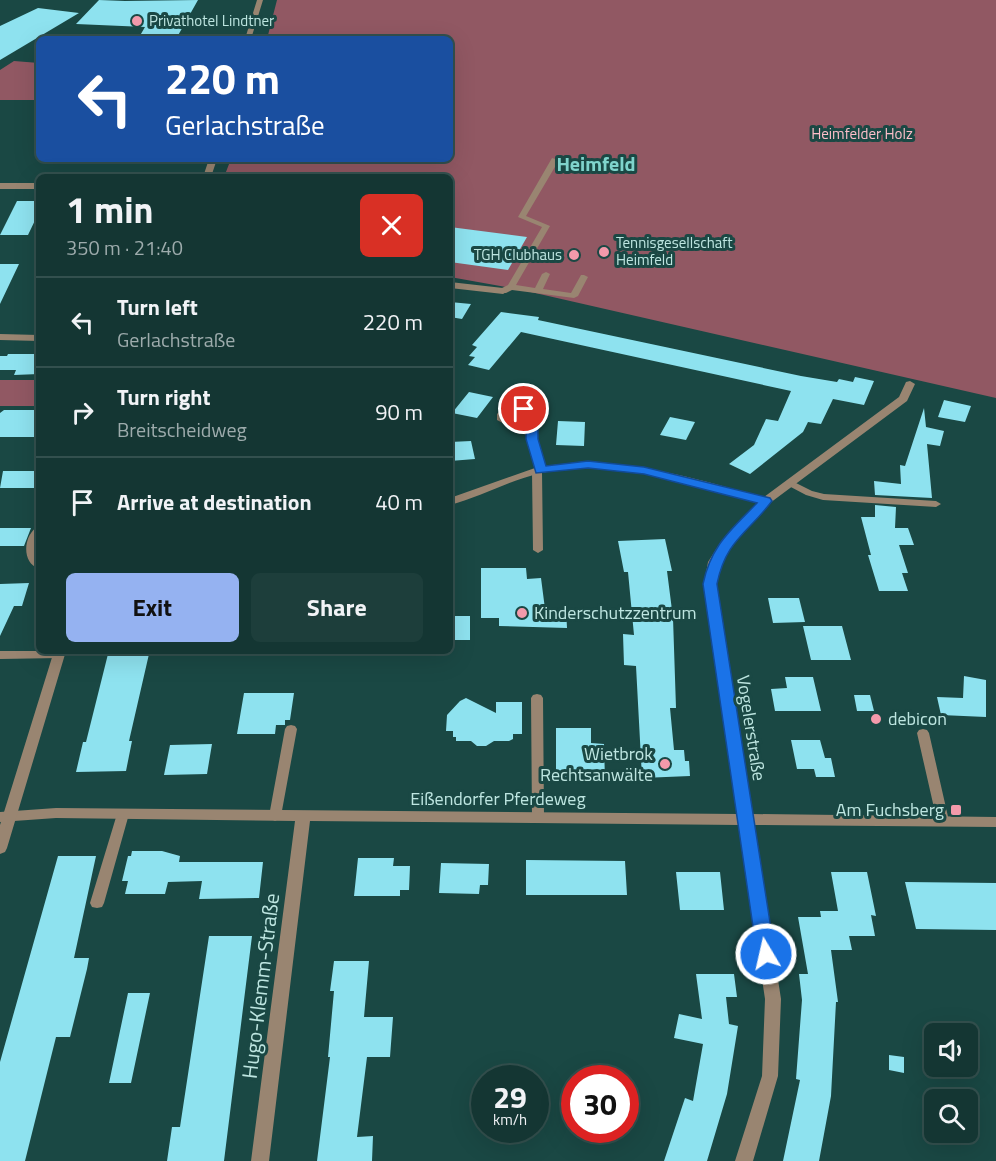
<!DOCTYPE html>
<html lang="en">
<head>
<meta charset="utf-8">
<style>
	body { margin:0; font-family:"Titillium Web",sans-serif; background:#1d3e3b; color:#f1f3f6; height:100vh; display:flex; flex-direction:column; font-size:22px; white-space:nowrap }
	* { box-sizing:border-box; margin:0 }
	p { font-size:20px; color:#9dabac }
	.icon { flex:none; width:33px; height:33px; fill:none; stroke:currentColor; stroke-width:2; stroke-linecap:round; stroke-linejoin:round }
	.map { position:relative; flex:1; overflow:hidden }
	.panel { position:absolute; left:36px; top:174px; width:417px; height:480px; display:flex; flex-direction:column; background:#143633; border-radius:9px; box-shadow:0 6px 24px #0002,0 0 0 2px #33504e }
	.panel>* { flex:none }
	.guide { position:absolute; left:36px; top:36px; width:417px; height:126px; border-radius:9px; box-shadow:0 6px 24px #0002,0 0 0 2px #33504e; background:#1a4fa0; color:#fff; overflow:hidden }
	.tools { position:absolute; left:924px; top:1023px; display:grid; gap:12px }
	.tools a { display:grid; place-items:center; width:54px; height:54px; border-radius:9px; background:#143633; box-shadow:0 6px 24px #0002,0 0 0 2px #33504e; font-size:30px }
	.speed { position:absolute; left:471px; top:1065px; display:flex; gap:12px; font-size:30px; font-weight:700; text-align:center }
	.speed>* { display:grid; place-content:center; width:78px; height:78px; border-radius:50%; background:#143633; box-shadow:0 6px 24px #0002,0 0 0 2px #33504e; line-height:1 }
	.speed small { font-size:15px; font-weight:400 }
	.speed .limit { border:9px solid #d22; background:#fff; color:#111 }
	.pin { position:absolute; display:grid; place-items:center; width:51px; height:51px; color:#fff; margin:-26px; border:3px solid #fff; border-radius:50%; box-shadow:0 2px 6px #0007 }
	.me { position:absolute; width:66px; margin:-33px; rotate:351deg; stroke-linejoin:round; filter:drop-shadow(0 0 4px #0008) }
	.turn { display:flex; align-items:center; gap:21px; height:126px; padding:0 30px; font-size:27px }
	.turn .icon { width:78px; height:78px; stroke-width:2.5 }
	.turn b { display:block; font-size:42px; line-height:51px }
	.round { display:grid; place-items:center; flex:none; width:63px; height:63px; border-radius:9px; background:#1d3e3b }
	.headline { display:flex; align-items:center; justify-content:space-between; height:102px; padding:0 30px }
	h1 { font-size:36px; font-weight:700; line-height:45px }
	.action { display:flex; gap:12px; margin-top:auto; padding:12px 30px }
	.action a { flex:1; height:69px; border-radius:9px; background:#95b2f1; color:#111; font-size:24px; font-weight:700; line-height:69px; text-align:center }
	.action a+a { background:#1d3e3b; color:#f1f3f6 }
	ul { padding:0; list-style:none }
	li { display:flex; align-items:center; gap:18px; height:90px; padding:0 30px; border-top:2px solid #33504e }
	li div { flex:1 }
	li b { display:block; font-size:22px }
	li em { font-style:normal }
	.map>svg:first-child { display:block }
	.green { fill:#915863 }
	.building { fill:#8ee2ef }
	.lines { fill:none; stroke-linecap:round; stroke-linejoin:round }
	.service { fill:#998571; fill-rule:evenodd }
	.minor { fill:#998571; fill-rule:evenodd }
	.tertiary { fill:#998571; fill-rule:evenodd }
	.route { fill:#1a73e8; stroke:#114b97; stroke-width:1.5 }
	.poi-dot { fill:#f39aab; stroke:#1a4844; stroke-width:2 }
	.labels { text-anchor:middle; stroke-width:6; stroke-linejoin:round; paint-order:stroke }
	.far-poi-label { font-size:15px; fill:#bee6e1; stroke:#1a4844; text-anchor:start }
	.far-park-label { font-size:15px; fill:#febfca; stroke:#1a4844 }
	.poi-label { font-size:18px; fill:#bee6e1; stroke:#1a4844; text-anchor:start }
	.street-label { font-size:18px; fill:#bee6e1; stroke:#1a4844 }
	.far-district-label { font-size:20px; font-weight:bold; fill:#7fd4cc; stroke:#1a4844 }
	.near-street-label { font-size:21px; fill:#bee6e1; stroke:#1a4844 }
</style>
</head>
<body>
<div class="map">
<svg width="996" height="1161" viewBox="0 0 996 1161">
	<rect width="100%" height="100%" fill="#1a4844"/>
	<!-- green -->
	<path class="green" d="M277 0H996V398L522 290 450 277V177H224L231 159H450V39H267Z
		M14 61 39 63V100H0V70Z
		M0 380H39V406H0Z"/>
	<!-- building -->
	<path class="building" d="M99 0 125 1 198 0 176 39H138L145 27 76 24Z
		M38 8 79 13 0 60V26Z
		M17 201H39V212L28 235H0Z
		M450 227 527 237 508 270 450 262Z
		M0 264H19L0 304Z
		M450 302 471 304 462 319 450 317Z
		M501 312 539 317 538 320 801 376 837 382 839 379 853 382 855 377 874 381 864 405 833 399 821 424 808 422 803 432 750 474 729 464 754 445 766 419 778 421 791 391 521 332 489 370 468 365 475 357 469 356 477 347 472 345Z
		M8 354H39V374L14 375 16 370H0V356H7Z
		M469 392 493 397 477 418 452 413Z
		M944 400 971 406 965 422 938 417Z
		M924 408 926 427 944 431 940 446 927 444 932 498 875 495 874 481 901 484 900 465 905 466Z
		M4 410H39V437H0V413Z
		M670 417 695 422 686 440 660 435Z
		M558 421 585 422 584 446 556 445Z
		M471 441 475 459 450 461V442Z
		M3 471H39V488H0Z
		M875 505 896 507 895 528H908L914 545H899L908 573H902L908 591H879L868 555H871L861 517H875Z
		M0 528H31L24 546H0Z
		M665 539 672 571H667L673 618 676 708H670L674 750H684L685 761H689L690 776 642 778 636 666 624 665 623 634 634 635 628 572H624L618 541Z
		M481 568H526L527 579 541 578 545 609H566L567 628 499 626V618H481Z
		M29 583 22 606H14L0 636V584Z
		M768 598H799L805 622 773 623Z
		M450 616H470V640H450Z
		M803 626H842L851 660H811Z
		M108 654H149L129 741H132L126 771 76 772 83 742H86Z
		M964 676 986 680V717L941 715 937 697 963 698Z
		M785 677H813L821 711H775L771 689 787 688Z
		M244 693H294L290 720H285V725H276L275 734H237Z
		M854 695H870L874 711H857Z
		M466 698 496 713V702H522V734H513V739L509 741H494L486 746H477L471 741H456V737H453V731H446L447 715 460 701Z
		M556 728H591V743L604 744 605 781 556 780Z
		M791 740H820L825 758H831L835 777H816L814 769H797Z
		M212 744 207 774 164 775 170 745Z
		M132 851H162L180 856 179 862H263L259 898 199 899 202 881 168 882 165 894H125L128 881H122L128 856H131Z
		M58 856H96L74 958H89L87 969 70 1037H56L25 1161H0V1062Z
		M358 858H394L393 866H410L409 890H400V896H354Z
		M526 860 625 861 627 895H526Z
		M441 863 489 864 488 885H480L479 894 439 893Z
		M676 872H720L724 910H680Z
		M831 872H867L876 916 871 915 875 936H849L852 950H831L838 1002H836L831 1096 819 1161H783L800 1080 796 1079 802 1000 799 974H808L798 917H821L820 911H838Z
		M905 882 996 883V930L916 929Z
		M209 936H252L224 1161H167L172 1127H180Z
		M334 961H369L364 1017H393L390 1057H367L357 1137 373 1136 372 1161H317L330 1057H328L334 991H330Z
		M696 974H734L737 997H726L729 1024 738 1026 733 1057 727 1094 707 1161H664L685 1098 693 1101 703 1044 674 1038 679 1014 702 1019Z
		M128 993H150L131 1083H109Z
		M889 1055 904 1057V1073L889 1070Z"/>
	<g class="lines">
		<!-- service -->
		<path class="service" d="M552 158 559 160 526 216 550 226 516 285 535 288 542 274 546 272 550 274 543 289 571 293 581 275H584L588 277 578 296 574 298 512 290 506 293H500V289L508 285 542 227 518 217Z
			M537 469 542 472 543 550 538 553 533 550 532 472Z
			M790 480 812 491 824 494 936 501 941 504 936 507 823 500 806 495 787 485 785 483 787 481Z
			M39 526C39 535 35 547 36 553 37 559 39 563 39 569 20 562 24 533 39 526Z
			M0 651H62L65 654 59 658 0 659Z
			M537 694 541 695 543 698 544 818 542 821 538 823 534 821 532 818 531 698 533 695Z
			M291 725 295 726 297 729 281 816 279 819 275 821 271 819 269 816 285 729 287 726Z
			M923 729 927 730 929 733 949 821 947 824 943 826 939 824 937 821 917 733 919 730Z
			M123 809 127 811 129 814 104 903 102 907 97 908 92 907 90 903 117 814 119 811Z"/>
		<!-- minor -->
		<path class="minor" d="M0 183H39V189H0Z
			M450 282 503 288 508 291 503 294 450 288Z
			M0 334 39 335V341L0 340Z
			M910 381 915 384 907 401 770 503 730 545 720 562 716 584 752 814 996 817V827L754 825 781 999 778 1076 753 1161H735L762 1076 765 999 739 825 310 821 269 1161H251L295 821 56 818 0 822V812L56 808 738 814 704 584 708 562 720 543 758 502C688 484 615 458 541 473 510 480 481 497 450 505V498L535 468 526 435 497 420V414C507 403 527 401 536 414L537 438 545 466C621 455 692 478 764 497L899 397 906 382ZM522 411 527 417V428L507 418V415L514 412Z"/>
		<!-- tertiary -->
		<path class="tertiary" d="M257 0H263L251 39H245Z
			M209 159H217L211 177H203Z
			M54 651H66L7 848 5 852 0 854V825Z"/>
	</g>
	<!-- route -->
	<path class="route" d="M524 405 538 415V439L546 466 588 461 644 467 770 498 772 501C747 534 726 540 717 584L775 954 772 959 766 961 760 959 757 954 703 584C711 545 731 530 757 503L644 474 588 468 536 473 526 439V416L518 409Z"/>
	<!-- markers -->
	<g class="poi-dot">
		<circle cx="137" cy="21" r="6"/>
		<circle cx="604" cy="252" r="6"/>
		<circle cx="574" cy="255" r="6"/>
		<circle cx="522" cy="613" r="6"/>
		<circle cx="876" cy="719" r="6"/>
		<circle cx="665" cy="764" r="6"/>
		<rect x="950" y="804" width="12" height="12" rx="3"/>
	</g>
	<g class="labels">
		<!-- far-poi labels -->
		<g class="far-poi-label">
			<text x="149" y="26">Privathotel Lindtner</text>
			<text x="616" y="248">Tennisgesellschaft<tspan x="616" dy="17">Heimfeld</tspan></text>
			<text x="562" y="260" text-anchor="end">TGH Clubhaus</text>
		</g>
		<!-- far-park labels -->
		<g class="far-park-label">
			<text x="862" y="139">Heimfelder Holz</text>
		</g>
		<!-- poi labels -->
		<g class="poi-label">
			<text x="534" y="619">Kinderschutzzentrum</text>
			<text x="888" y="725">debicon</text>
			<text x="653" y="760" text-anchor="end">Wietbrok<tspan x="653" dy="21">Rechtsanwälte</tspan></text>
			<text x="944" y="816" text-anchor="end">Am Fuchsberg</text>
		</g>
		<!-- street labels -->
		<g class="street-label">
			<text transform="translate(751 728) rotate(81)" y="6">Vogelerstraße</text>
			<text x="498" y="805">Eißendorfer Pferdeweg</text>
		</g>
		<!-- far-district labels -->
		<g class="far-district-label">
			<text x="596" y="171">Heimfeld</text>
		</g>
		<!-- near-street labels -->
		<g class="near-street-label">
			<text transform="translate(261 986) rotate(-83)" y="7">Hugo-Klemm-Straße</text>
		</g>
	</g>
</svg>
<div class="tools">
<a><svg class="icon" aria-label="sound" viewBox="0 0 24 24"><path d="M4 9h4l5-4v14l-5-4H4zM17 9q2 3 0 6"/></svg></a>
<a><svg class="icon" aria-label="search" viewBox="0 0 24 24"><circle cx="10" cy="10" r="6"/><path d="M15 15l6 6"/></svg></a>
</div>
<div class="speed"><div>29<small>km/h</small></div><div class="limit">30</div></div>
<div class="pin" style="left:524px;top:409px;background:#d93025"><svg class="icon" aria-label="arrive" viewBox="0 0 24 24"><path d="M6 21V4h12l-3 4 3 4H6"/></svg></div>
<svg class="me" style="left:766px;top:954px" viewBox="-20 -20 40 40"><circle r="17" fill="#1a73e8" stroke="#fff" stroke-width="3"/><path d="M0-11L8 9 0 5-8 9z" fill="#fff"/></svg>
<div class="guide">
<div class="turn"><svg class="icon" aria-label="left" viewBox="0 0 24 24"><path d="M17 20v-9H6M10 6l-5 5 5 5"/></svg><div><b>220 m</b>Gerlachstraße</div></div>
</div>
<section class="panel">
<div class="headline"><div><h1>1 min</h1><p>350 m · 21:40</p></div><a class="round" style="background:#d93025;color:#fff"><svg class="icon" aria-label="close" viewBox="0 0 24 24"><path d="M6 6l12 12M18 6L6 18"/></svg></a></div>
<ul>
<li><svg class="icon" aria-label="left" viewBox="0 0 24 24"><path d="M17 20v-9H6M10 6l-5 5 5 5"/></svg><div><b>Turn left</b><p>Gerlachstraße</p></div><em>220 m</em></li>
<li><svg class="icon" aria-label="right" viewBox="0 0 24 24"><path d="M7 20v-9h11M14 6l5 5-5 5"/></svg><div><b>Turn right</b><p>Breitscheidweg</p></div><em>90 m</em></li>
<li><svg class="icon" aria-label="arrive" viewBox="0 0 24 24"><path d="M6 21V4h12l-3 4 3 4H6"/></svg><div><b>Arrive at destination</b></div><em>40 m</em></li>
</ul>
<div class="action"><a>Exit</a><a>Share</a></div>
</section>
</div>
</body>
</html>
